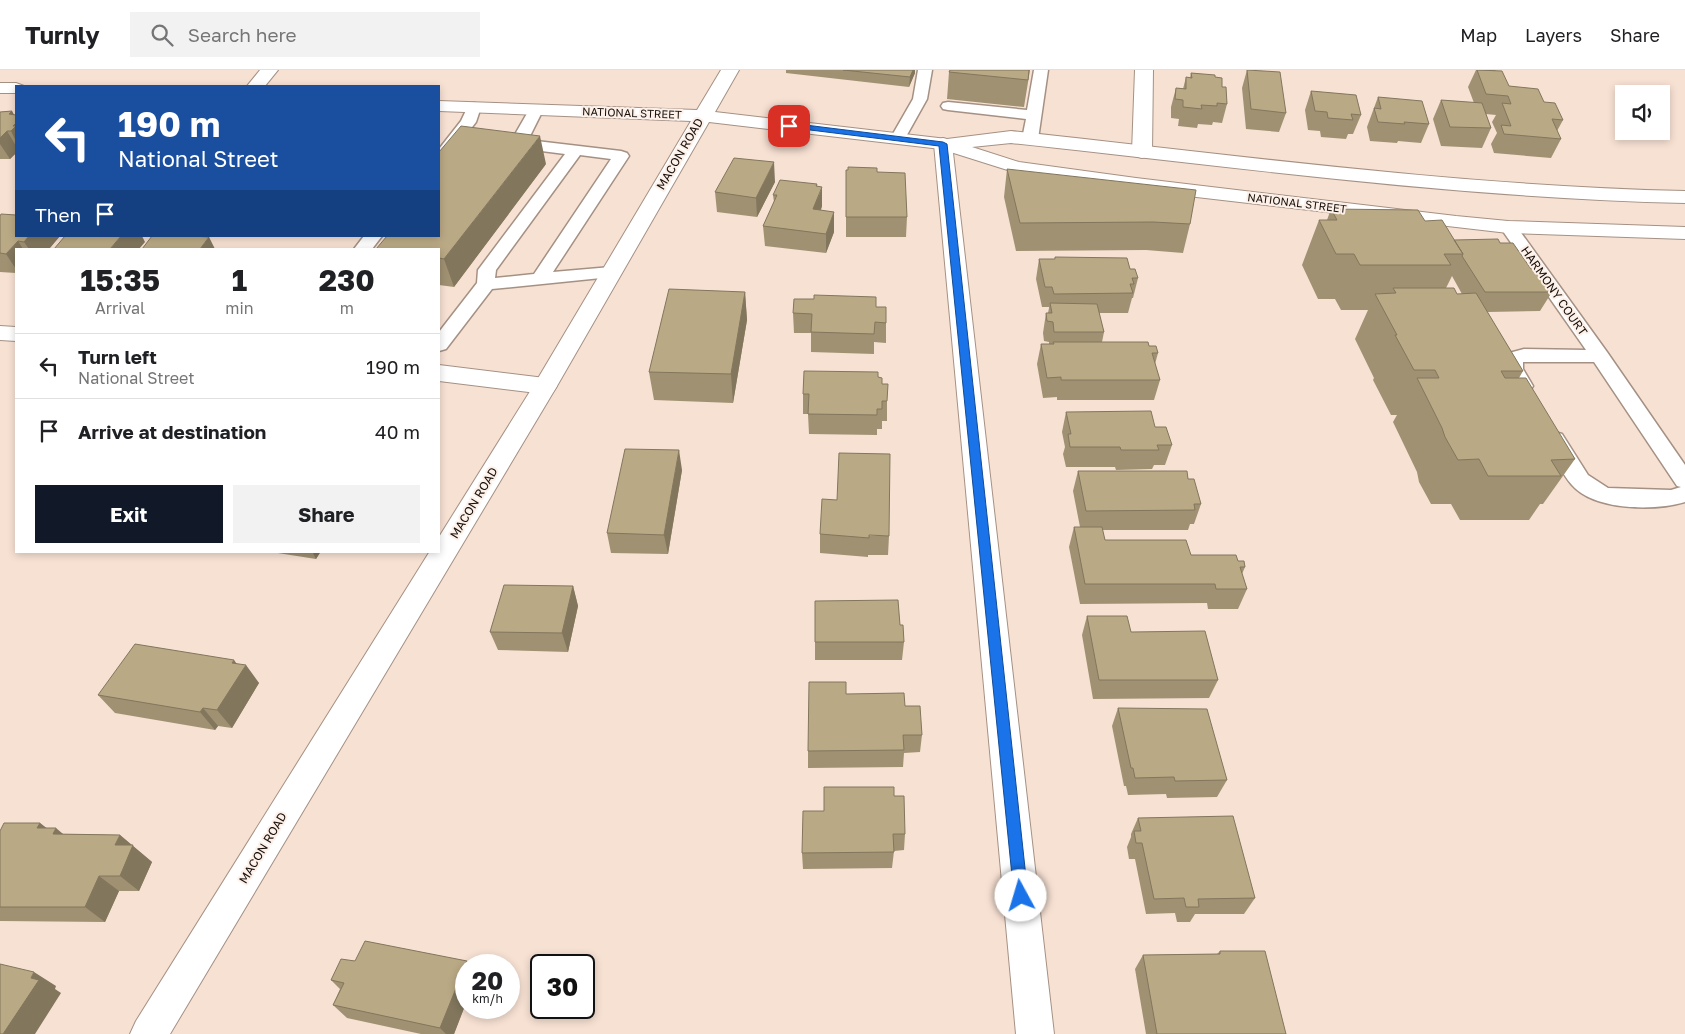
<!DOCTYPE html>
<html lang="en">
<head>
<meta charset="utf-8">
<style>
	body { margin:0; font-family:"Golos Text",sans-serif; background:#f2f2f2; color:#202124; height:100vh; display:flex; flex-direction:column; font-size:19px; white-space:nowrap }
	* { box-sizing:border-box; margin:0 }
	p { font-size:16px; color:#757577 }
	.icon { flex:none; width:28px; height:28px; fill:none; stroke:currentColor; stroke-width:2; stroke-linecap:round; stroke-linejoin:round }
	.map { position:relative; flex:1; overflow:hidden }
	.details { position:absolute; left:15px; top:178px; width:425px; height:305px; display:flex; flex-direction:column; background:#fff; border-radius:0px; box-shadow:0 2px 8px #0003 }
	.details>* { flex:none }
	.hud { position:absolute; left:15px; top:15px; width:425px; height:152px; border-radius:0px; box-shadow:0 2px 8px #0003; background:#1a4fa0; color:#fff; overflow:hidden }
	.tools { position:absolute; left:1615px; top:15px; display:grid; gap:10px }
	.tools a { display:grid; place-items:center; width:55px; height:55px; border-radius:0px; background:#fff; box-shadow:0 2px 8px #0003; font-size:25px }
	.speed { position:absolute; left:455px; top:884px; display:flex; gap:10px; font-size:25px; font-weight:700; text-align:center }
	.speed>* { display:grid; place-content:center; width:65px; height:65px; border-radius:50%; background:#fff; box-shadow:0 2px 8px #0003; line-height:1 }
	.speed small { font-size:12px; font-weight:400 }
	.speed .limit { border:2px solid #111; border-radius:8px; background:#fff; color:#111 }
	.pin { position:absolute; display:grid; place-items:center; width:42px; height:42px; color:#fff; margin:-21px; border-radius:10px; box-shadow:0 2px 8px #0006 }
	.me { position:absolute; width:55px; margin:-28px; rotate:354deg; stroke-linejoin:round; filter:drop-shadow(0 0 4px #0008) }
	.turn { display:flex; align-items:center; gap:18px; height:105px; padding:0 20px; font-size:22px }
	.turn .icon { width:65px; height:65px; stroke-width:2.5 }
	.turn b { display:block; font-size:35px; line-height:42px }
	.then { display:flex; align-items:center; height:48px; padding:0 20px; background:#0003; gap:10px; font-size:19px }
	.eta { display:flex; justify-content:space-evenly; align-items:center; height:85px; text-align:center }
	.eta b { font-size:30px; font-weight:700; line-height:35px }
	.cta { display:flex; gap:10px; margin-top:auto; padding:10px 20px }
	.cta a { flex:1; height:58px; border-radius:0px; background:#111827; color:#fff; font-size:20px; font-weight:700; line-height:58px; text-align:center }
	.cta a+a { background:#f2f2f2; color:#202124 }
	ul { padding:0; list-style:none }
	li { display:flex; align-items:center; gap:15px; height:65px; padding:0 20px; border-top:1px solid #e0e0e0 }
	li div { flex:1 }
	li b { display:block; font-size:19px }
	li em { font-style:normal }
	header { display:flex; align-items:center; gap:30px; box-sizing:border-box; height:70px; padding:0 25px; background:#fff; border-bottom:1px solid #e0e0e0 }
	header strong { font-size:24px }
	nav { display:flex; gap:28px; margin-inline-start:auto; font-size:18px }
	.search { width:350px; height:45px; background:#f2f2f2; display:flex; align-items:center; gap:12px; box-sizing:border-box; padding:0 18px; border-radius:0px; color:#757577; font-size:19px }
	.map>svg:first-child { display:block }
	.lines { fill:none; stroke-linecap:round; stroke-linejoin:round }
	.service-casing { stroke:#a59184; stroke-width:3 }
	.minor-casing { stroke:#a59184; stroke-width:2 }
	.secondary-casing { stroke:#a59184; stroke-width:2 }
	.service { fill:#fff; fill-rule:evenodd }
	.minor { fill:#fff; fill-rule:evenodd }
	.secondary { fill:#fff; fill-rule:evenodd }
	.wall { fill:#a09172; fill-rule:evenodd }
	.shaded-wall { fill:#82765d }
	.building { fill:#baa985; stroke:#82765d }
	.route { fill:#1a73e8; stroke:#114b97 }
	.labels { text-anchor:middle; stroke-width:4; stroke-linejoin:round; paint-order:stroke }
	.far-street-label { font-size:11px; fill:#17100b; stroke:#fdf0e8 }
	.street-label { font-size:12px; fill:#17100b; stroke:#fdf0e8 }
</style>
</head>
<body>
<header>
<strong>Turnly</strong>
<div class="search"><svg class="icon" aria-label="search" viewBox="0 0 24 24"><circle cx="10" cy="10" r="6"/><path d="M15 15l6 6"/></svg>Search here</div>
<nav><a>Map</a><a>Layers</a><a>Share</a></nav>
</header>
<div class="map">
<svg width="1685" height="964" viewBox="0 0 1685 964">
	<rect width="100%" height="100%" fill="#f7e1d3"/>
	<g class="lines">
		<defs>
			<path id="service" d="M918 0H932L927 29 903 72H893L890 69 913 29Z
				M1034 0H1048L1038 69 1035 72H1025L1022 69 1026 49 948 40 943 39 941 36 943 33 948 32 1027 40Z
				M474 33 479 34 481 37 476 52 445 92 439 94V79L461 51 469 34Z
				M536 36 541 37 543 40 528 70 621 81 627 83 629 86 553 202 611 197 617 198 620 202 617 206 611 207 492 219 446 279 439 281V262L477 213 478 200 565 84 518 78 513 76 510 73 529 40 531 37ZM580 85 611 89 534 204 495 208 496 200Z
				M1508 152 1514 153 1607 282 1685 395V432C1655 441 1595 441 1572 415 1561 403 1553 383 1545 369L1548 364 1555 362 1562 364 1588 405 1608 418 1671 420 1681 417 1677 416 1594 292H1523V299L1533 316 1530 321 1523 323 1516 321 1503 299 1502 292 1509 283 1524 279 1586 280 1500 157 1502 153Z
				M364 166H382L372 179H354Z"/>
			<path id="minor" d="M260 0H278L265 16H247Z
				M1135 0H1153L1152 82 1149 86 1142 88 1135 86 1132 82Z
				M943 68 950 70 952 74 1054 964H1016L934 74 936 70Z
				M0 256 16 257V271L0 270Z
				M439 295 545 308 553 310 557 316 553 322 545 324 439 311Z"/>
			<path id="secondary" d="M721 0H739L715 42 947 69 1011 61C1235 85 1459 116 1685 121V133C1459 128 1235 97 1011 73L972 77 1019 92 1136 108 1456 146 1508 151 1685 157V169L1508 163 1136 120 1017 103 941 79 709 52 557 316 170 964H130L136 951 430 481H439V467L534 315 691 51 439 41V31L697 40Z
				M0 13H16L24 16H16V23H0Z"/>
		</defs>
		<!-- service casing -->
		<use href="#service" class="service-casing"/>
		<!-- minor casing -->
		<use href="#minor" class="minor-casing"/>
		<!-- secondary casing -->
		<use href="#secondary" class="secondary-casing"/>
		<!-- service -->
		<use href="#service" class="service"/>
		<!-- minor -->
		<use href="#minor" class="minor"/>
		<!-- secondary -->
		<use href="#secondary" class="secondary"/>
	</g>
	<!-- wall -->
	<path class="wall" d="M786 0H915V3L909 17 786 3Z
		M1030 0 1024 37 947 29 949 2Z
		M1247 0 1286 43 1279 62 1246 59 1242 18Z
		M1476 0H1495L1509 16 1544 32 1563 50 1557 61 1561 69 1551 88 1494 83 1491 74 1497 63 1492 52 1496 45 1486 44 1491 58 1482 78 1441 76 1433 49 1441 30 1474 33 1468 17Z
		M1191 3 1215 7 1222 17 1227 34 1222 53 1213 52 1212 55 1198 54 1197 58 1178 56 1179 49 1171 48V37L1176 18 1183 19 1186 7 1190 8Z
		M1311 21 1361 45 1353 64H1348L1346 69 1321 67 1320 61 1308 60 1305 40Z
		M1378 27 1429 54 1421 73 1398 71 1397 73 1370 71 1367 57Z
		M12 41 14 45H16V83L10 89H0V42Z
		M546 94 454 217 439 215V179Z
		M1007 99 1190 154 1183 183 1146 180 1016 181 1004 127Z
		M846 100 877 102 907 147 906 167H846Z
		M775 112 757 147 717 142 715 122Z
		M817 116 822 136 821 140 834 162 826 183 765 176 763 156 774 132 773 125Z
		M1331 139 1425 151 1454 170 1500 173 1531 199 1552 222 1540 241 1487 242 1523 301 1519 308 1575 389 1543 434H1540L1529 450H1460L1451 434H1431L1419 412 1417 402 1393 352 1397 345H1391L1373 310 1374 308 1355 269 1368 240H1341L1335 229H1318L1302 195 1319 150H1327ZM1452 206 1462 224H1457L1446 218Z
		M0 146 60 166 49 179H16V203L0 202Z
		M1055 187 1130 199 1138 208 1133 228H1132L1128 243H1099L1104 262 1102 272 1149 276 1158 283 1155 294 1160 310 1154 330H1057V327L1043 328 1037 294 1041 274H1049V272L1044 271 1043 263 1046 243H1048L1049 238V237H1042L1036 209 1039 189H1055Z
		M745 222 747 250 733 333 654 330 649 302Z
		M876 237 886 253V273L874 272V284L811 282V263H794L793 243Z
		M878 307 882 314 887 331V351H882V359H877V365L809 364 808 344H803V324Z
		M1066 342 1155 357 1172 375 1165 395H1154L1152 399 1116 400 1115 397H1066L1063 384 1065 377 1062 362Z
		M682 400 668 484 611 483 607 463Z
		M1078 401 1188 409 1201 434 1194 454H1190L1188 460H1102L1105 470 1191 485 1238 491 1245 497 1242 504 1247 519 1238 539H1208L1207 533 1080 534 1069 477 1074 457H1080L1073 421Z
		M820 464 889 466 888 485H868V487L820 483Z
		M265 481H321L316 489Z
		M573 516 578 536 568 582 498 580 490 562Z
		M1087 546 1131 562 1218 610 1209 628 1093 629 1082 565Z
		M815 572H904L902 590H815Z
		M237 594 259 613 232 658 218 656 215 660 115 643 98 625Z
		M846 624 905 636 922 665 920 682 904 683 903 697 808 698V681Z
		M1118 638 1227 710 1217 727 1167 728 1166 724 1128 725 1126 716H1124L1112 656Z
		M894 726 905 764 904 780 894 781 892 798 803 799 802 783 824 741Z
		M1138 748 1255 828 1244 844H1195L1190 852H1177L1175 843 1146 844 1135 789H1129L1127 777 1131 767V764Z
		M40 753 46 758 63 764 120 765 152 792 139 821H119L105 852 0 851V761Z
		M1220 881 1286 964H1146L1135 899 1143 885 1217 884Z
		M355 891H467L470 895H466V933L454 964H421L347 948 333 935 340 919 331 910Z"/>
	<!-- shaded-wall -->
	<path class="shaded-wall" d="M913 0H915V3L909 17 910 7Z
		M12 41 16 49V71L11 61 9 44Z
		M7 61 16 76V83L10 89 0 74V68Z
		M540 66 546 94 454 217 444 189Z
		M774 92 775 112 757 147 756 128Z
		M817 114 818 128 822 117V136L814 158 813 139 816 116Z
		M834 142V162L826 183V164Z
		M29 166H60L49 179H29L24 172Z
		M121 166H142L145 172 139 179H110Z
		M209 167 215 179H200Z
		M18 171 23 179H16V199L6 184Z
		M745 222 747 250 733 333 731 304Z
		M679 380 682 400 668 484 664 465Z
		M312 481H321L316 489Z
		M573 516 578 536 568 582 562 563Z
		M234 590 242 601 246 595 259 613 232 658 217 640 232 593Z
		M203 638 218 656 215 660 200 642Z
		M40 753 53 763 56 758 76 775 37 758Z
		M120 765 152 792 139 821 120 806 115 775Z
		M99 806 119 821 105 852 85 837Z
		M467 891 470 895H466V933L454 964H446L440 958Z
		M34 902 56 916 55 919 61 923 35 964H3Z"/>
	<!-- building -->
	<path class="building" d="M843 0H913L910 7Z
		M950 0H1029L1028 10 949 2Z
		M1247 0 1280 2 1286 43 1251 39Z
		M1477 0 1502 1 1509 16 1538 19 1544 32 1555 33 1563 50 1552 49 1561 69 1504 64 1501 55 1511 56 1502 33 1511 34 1508 26 1486 24Z
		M1191 3 1215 5V7L1222 8V17H1226L1227 34 1217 33V36L1201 35 1202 39 1183 37V30L1175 29 1176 18 1186 19V7L1192 8Z
		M1311 21 1356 25 1361 45 1351 44 1353 50 1328 48 1327 42 1315 41Z
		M1378 27 1422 31 1429 54 1404 52 1405 54 1378 52 1374 38 1381 39Z
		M1441 30 1482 33 1491 58 1450 57Z
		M12 41 9 44 16 45V53L13 56H16L11 61H7L0 68V42Z
		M461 56 540 66 444 189 439 188V179H376L387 166H439V82Z
		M734 88 774 92 756 128 715 122Z
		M848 97 877 98V102L905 103 907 147H846V100H848Z
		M1007 99 1196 120 1190 154 1153 152 1020 153Z
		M780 110 817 114 816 116 822 117 813 139 834 142 826 164 763 156 777 125H773Z
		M1331 139 1418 140 1425 151 1442 150 1463 184H1444L1451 195H1360L1354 184H1336L1319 150H1337Z
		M1 144 16 145V166H29L24 172 18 171 6 184 0 183V146Z
		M65 166H121L110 179H54Z
		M152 166H193L209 167 200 179H142Z
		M1498 169 1500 173H1513L1531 199H1536L1552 222H1485L1462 186 1463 184 1454 170Z
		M1055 187 1127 188 1130 199H1135L1138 208H1132L1134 214H1130L1133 223 1054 224 1052 217H1045L1039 189H1055Z
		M1393 218H1454L1457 224 1476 223 1523 301H1501L1505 308H1526L1575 389 1551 390 1561 406H1488L1479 389 1458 390 1445 367 1442 358 1417 308H1439L1435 300H1414L1395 265H1397L1375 224 1396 223Z
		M669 219 745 222 731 304 649 302Z
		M814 225 876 227V237H886V253L875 252 874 264 811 262 812 244 793 243 794 229H814Z
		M1050 233 1097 234 1104 262H1054L1053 252 1047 251 1046 243H1052Z
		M1053 272H1148L1149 276H1156L1158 283H1152L1160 310H1061V307L1047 308 1041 274H1054Z
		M804 301 878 302V307L882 308V314H888L887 331H882V339H877V345L808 344 809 324H803Z
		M1151 341 1155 357H1166L1172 375H1157L1159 380H1121L1120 377H1070L1068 364H1071L1066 342Z
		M625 379 679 380 664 465 607 463Z
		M839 383 890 384 889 466 869 465V468L820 464 822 429 837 430Z
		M1078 401H1187L1188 409H1194L1201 434H1194L1195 440 1086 441Z
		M1074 457H1102L1105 470H1186L1191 485H1236L1238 491H1244L1245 497H1240L1247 519H1216L1215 514H1085Z
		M504 515 573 516 562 563 490 562Z
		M898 530 900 555H903L904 572H815V531Z
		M1087 546H1127L1131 562 1205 561 1218 610H1099Z
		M135 574 234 590 232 593 246 595 217 640 203 638 200 642 98 625Z
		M809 612H846V624L904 623 905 636H920L922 665H903L904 680 808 681Z
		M1118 638 1207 639 1227 710 1175 711 1174 707 1135 708 1133 698H1131Z
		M824 717H894V726H904L905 764H893L894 782 802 783 803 741H824Z
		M1233 746 1255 828 1198 829 1199 837H1186L1184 828 1154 829 1142 773H1136L1134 761H1141L1138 748Z
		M4 753H40L37 758H56L53 764 120 765 115 775H133L120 806H99L85 837H0V761Z
		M365 871 467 891 440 958 333 935 344 913 331 910 341 889 355 891Z
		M1220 881H1265L1286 964H1157L1143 885 1220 884Z
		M0 894 34 902 31 908 39 910 3 964H0Z"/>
	<!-- route -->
	<path class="route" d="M789 53 943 72 947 74 1028 826 1026 830 1021 832 1016 830 1014 826 939 76 786 57V54Z"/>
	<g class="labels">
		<!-- far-street labels -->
		<g class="far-street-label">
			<text transform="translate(632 43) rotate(2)" y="4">NATIONAL STREET</text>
			<text transform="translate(1297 133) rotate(7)" y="4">NATIONAL STREET</text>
		</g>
		<!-- street labels -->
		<g class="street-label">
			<text transform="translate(680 84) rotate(-60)" y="4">MACON ROAD</text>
			<text transform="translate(1554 221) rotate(55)" y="4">HARMONY COURT</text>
			<text transform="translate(474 433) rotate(-59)" y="4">MACON ROAD</text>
			<text transform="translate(263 778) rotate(-59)" y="4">MACON ROAD</text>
		</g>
	</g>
</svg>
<div class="tools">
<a><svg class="icon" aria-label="sound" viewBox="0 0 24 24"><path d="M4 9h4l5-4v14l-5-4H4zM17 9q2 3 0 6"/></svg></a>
</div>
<div class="speed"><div>20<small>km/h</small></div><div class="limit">30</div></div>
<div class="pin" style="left:789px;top:56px;background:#d93025"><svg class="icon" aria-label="arrive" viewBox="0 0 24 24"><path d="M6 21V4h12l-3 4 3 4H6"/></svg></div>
<svg class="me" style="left:1021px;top:826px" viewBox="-20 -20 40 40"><circle r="19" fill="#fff"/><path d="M0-13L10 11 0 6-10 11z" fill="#1a73e8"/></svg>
<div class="hud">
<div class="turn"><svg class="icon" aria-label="left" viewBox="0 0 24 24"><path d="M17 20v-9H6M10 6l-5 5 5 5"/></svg><div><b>190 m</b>National Street</div></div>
<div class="then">Then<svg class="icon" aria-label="arrive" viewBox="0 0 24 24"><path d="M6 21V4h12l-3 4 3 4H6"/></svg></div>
</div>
<section class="details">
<div class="eta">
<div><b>15:35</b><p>Arrival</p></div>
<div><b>1</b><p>min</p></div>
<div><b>230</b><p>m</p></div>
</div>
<ul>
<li><svg class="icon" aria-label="left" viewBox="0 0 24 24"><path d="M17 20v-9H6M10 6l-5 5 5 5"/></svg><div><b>Turn left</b><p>National Street</p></div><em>190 m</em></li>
<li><svg class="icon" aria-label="arrive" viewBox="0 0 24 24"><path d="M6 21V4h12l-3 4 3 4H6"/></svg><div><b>Arrive at destination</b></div><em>40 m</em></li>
</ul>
<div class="cta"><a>Exit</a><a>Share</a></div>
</section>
</div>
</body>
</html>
